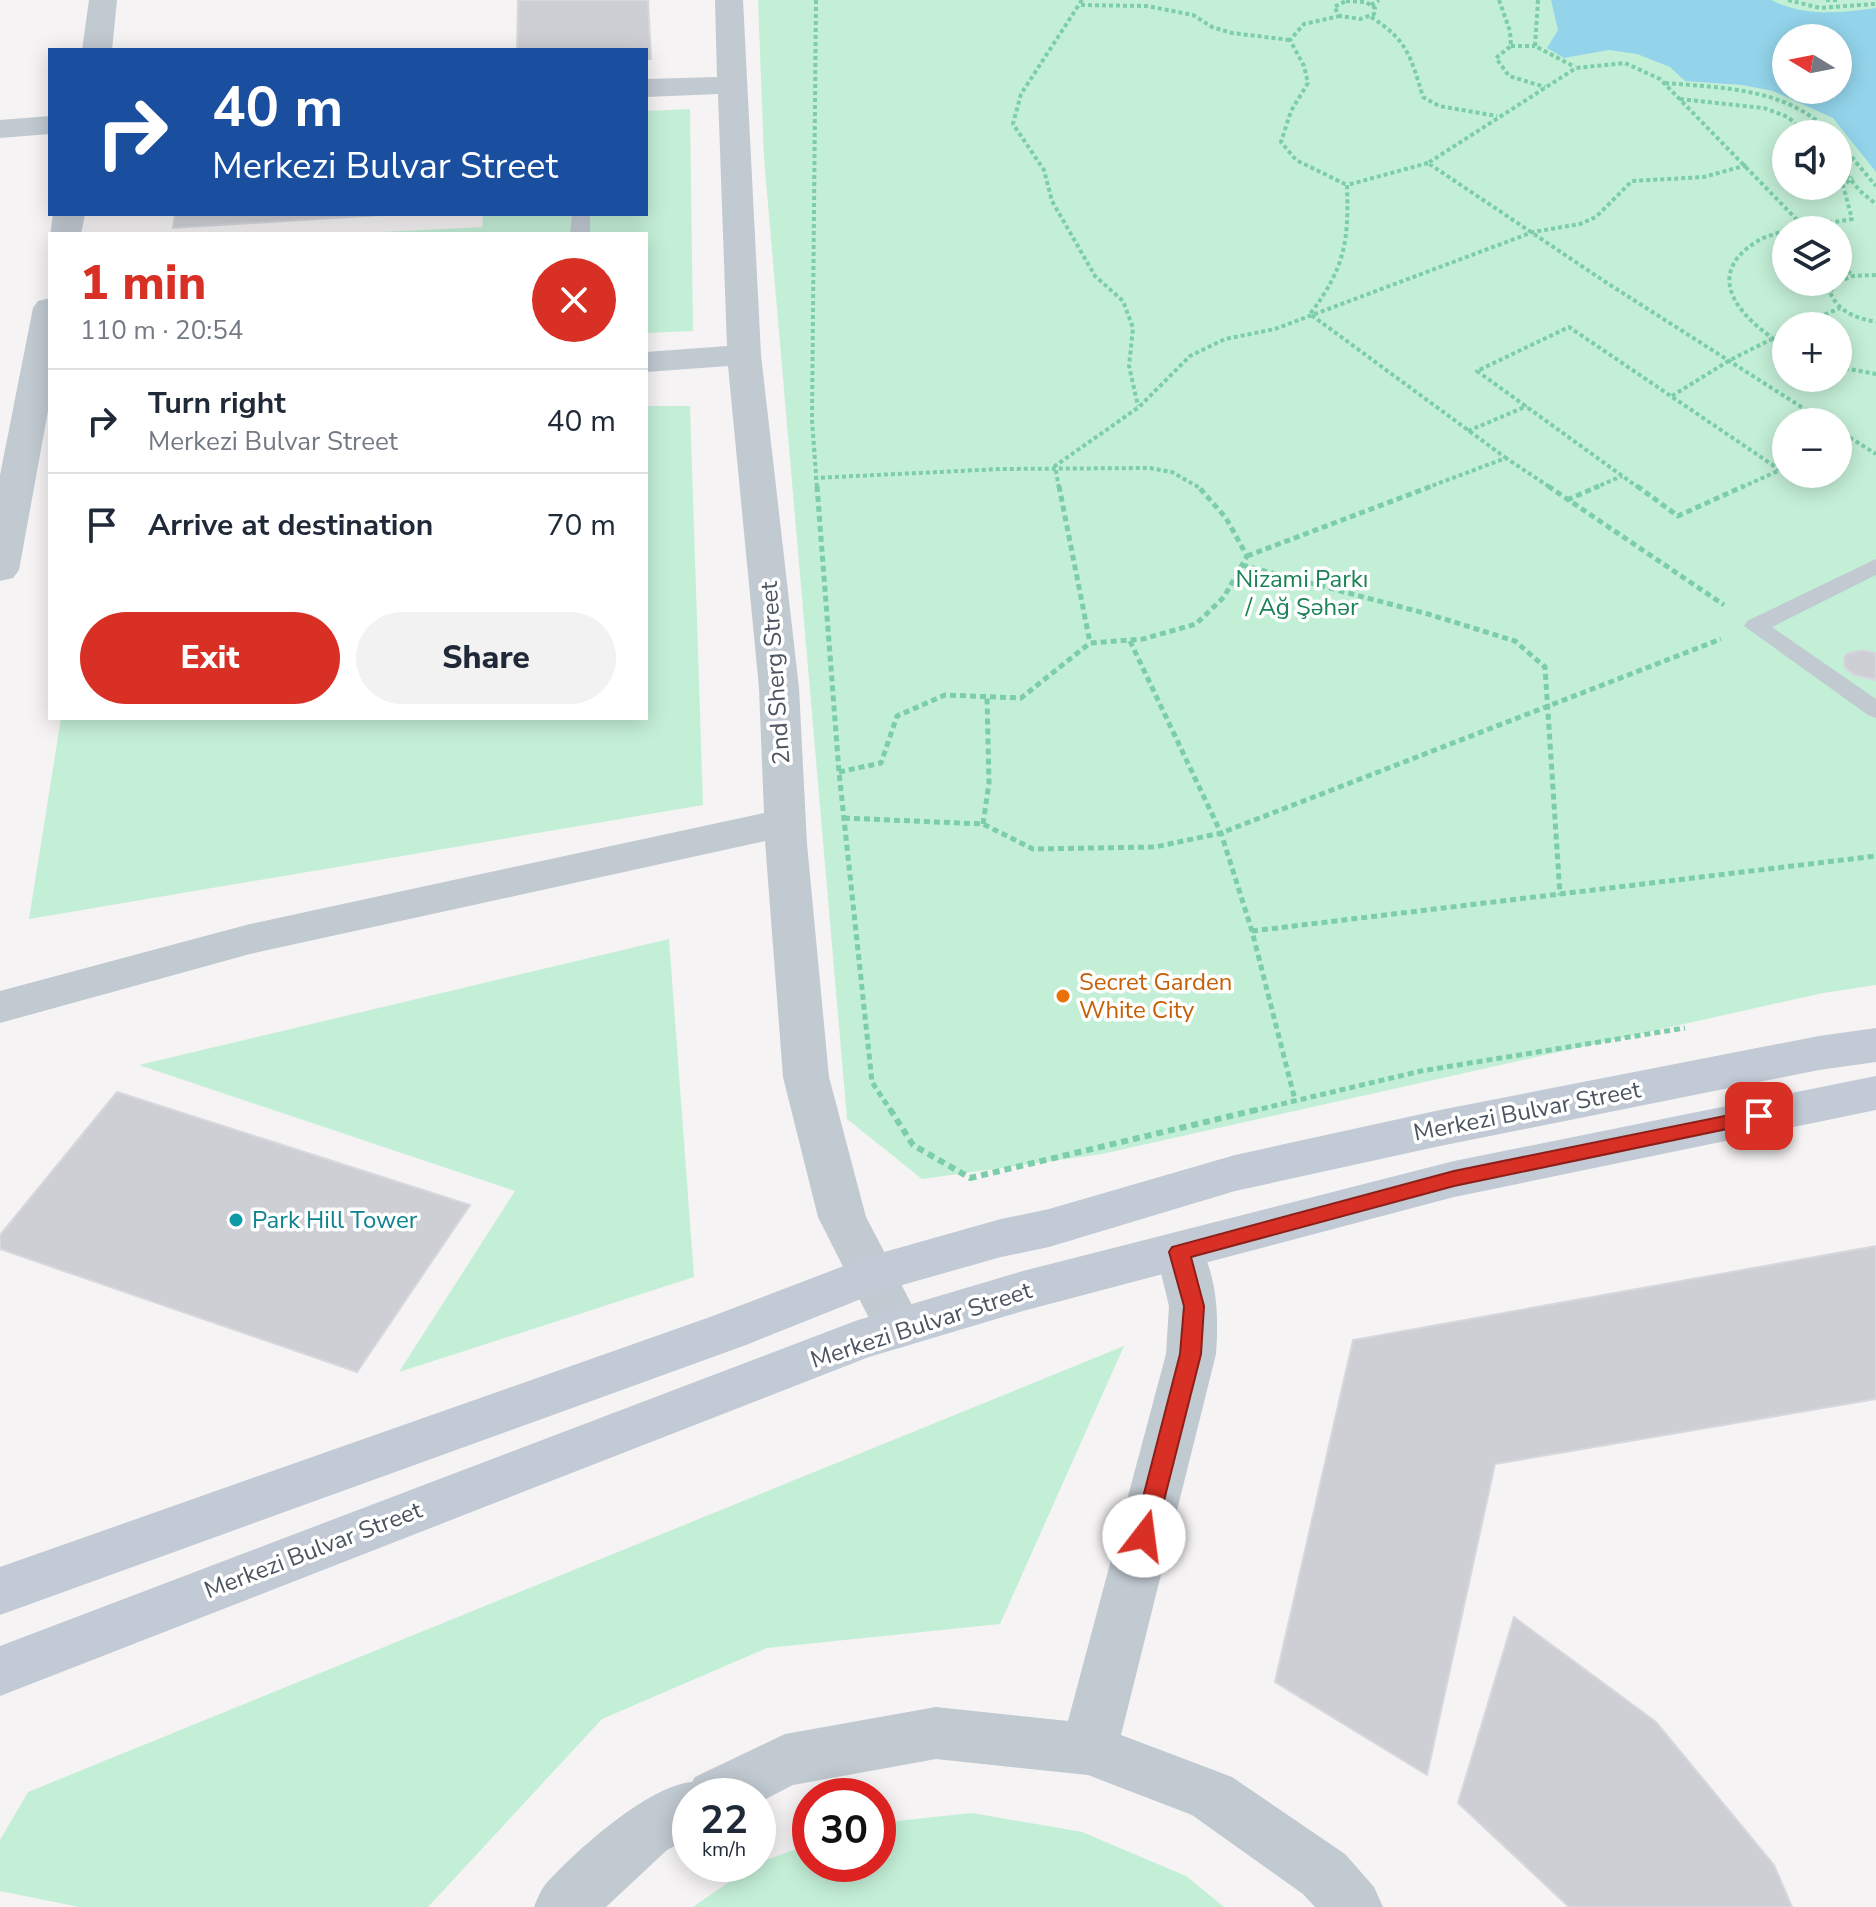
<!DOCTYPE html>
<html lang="en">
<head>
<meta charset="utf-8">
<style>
	body { margin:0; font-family:"Nunito Sans",sans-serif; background:#f2f2f3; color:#1f2937; height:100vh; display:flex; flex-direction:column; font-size:30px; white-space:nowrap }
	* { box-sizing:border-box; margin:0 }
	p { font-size:26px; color:#747a83 }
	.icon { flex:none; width:44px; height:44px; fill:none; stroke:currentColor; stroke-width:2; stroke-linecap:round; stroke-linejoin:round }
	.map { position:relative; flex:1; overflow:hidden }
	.side { position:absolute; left:48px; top:232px; width:600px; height:488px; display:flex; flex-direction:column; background:#fff; border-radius:0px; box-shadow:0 4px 20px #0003 }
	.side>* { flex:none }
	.guide { position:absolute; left:48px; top:48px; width:600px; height:168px; border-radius:0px; box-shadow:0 4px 20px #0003; background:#1a4fa0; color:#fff; overflow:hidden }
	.needle { width:52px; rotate:280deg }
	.fabs { position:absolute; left:1772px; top:24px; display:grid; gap:16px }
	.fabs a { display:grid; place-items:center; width:80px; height:80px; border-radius:50%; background:#fff; box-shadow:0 4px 20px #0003; font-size:40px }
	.speed { position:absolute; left:672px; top:1778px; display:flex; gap:16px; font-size:40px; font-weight:700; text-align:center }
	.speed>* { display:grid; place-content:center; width:104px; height:104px; border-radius:50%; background:#fff; box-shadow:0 4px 20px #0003; line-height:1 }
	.speed small { font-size:20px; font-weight:400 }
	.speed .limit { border:12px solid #d22; background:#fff; color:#111 }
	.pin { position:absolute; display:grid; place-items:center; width:68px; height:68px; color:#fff; margin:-34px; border-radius:16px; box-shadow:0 4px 12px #0006 }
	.me { position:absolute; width:88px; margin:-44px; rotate:15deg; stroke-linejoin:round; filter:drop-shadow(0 0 6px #0008) }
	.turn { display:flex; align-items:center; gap:28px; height:168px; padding:0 32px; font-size:36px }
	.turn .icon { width:104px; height:104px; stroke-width:2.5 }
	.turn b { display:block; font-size:56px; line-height:68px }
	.round { display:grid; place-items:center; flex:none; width:84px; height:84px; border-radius:42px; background:#f2f2f3 }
	.head { display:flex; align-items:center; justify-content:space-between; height:136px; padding:0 32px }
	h1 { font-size:48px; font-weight:800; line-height:60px; color:#d93025 }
	.button { display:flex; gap:16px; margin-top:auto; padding:16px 32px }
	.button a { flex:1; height:92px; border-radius:48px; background:#d93025; color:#fff; font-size:32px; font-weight:800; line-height:92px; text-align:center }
	.button a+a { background:#f2f2f3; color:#1f2937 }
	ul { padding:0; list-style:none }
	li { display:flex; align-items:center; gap:24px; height:104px; padding:0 32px; border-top:2px solid #e0e1e3 }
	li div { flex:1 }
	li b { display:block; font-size:30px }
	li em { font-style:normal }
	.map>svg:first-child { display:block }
	.green { fill:#c4efd7; fill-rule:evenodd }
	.water { fill:#93d4eb; fill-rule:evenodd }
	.building { fill:#cdcfd5; stroke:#d7d8de; stroke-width:2 }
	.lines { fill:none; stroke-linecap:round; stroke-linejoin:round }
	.path-far2 { stroke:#7ccdaa; stroke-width:4; stroke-dasharray:4 3; stroke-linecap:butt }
	.path-far1 { stroke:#7ccdaa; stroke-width:5; stroke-dasharray:6 4; stroke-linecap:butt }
	.path { stroke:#7ccdaa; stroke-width:6; stroke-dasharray:7 5; stroke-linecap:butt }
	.lane { fill:#c1c9d1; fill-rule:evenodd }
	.street { fill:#c1c9d1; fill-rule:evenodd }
	.secondary { fill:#c1cad5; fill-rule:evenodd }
	.route { fill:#d93025; stroke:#8d1f18; stroke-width:2 }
	.food-dot { fill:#e8710a; stroke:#fff; stroke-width:3 }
	.culture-dot { fill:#0f9aa8; stroke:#fff; stroke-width:3 }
	.labels { text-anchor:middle; stroke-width:7; stroke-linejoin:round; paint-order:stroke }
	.park-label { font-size:24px; fill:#1a8254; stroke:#fff }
	.street-label { font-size:24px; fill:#4b5560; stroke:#fff }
	.food-label { font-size:24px; fill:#c56008; stroke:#fff; text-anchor:start }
	.culture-label { font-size:24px; fill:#0d838f; stroke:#fff; text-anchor:start }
</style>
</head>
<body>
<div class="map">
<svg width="1876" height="1907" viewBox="0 0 1876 1907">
	<rect width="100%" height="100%" fill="#f5f3f3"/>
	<!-- green -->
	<path class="green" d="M758 0H1876V985L1823 993 1102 1154 922 1179 847 1119 764 158ZM1786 38H1838V90H1786ZM1786 134H1838V186H1786ZM1786 230H1838V282H1786ZM1786 326H1838V378H1786ZM1786 422H1838V474H1786Z
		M690 109 693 331 646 333V234H344L482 227 483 214H646V111Z
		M646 406H690L703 805 29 919 61 718H646Z
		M669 939 694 1277 399 1372 515 1191 139 1065Z
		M1124 1346 1000 1624 767 1648 602 1719 428 1907H79L0 1891V1840L28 1792Z
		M972 1813 1082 1832 1186 1876 1224 1907H693L755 1864 810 1844V1864H878V1823Z"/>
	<!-- water -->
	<path class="water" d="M1551 0H1771C1805 17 1840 13 1876 8V172L1833 118 1773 91 1742 85 1685 81 1670 67 1637 54 1609 50 1564 58 1547 48 1558 30ZM1786 38H1838V90H1786Z"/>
	<!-- building -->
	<path class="building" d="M518 0H648L651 59H646V50H517Z
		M175 214H397L173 228Z
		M1862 650 1876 653V680L1854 675 1844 667V657L1848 653Z
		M117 1092 470 1205 357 1372 0 1249V1235Z
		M1876 1246V1399L1495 1464 1427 1775 1275 1682 1353 1340Z
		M1514 1617 1656 1722 1774 1865 1792 1907H1569L1458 1803Z"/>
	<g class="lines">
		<!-- path-far2 -->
		<path class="path-far2" d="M816 0 812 420 817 488
			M1082 0 1021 94 1013 124 1044 170 1052 201 1095 276 1123 301 1133 328 1129 366 1138 406
			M1499 0 1510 31 1511 46 1496 58 1509 76 1545 87
			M1538 0 1535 46 1575 67
			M1788 0 1820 8 1876 4
			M1826 0H1840
			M1346 1 1366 2 1375 8 1374 14 1360 19 1340 16 1334 7Z
			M1081 5 1147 6 1193 15 1212 27 1232 33 1290 40
			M1371 5 1379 0
			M1340 16 1304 24 1290 40 1304 66 1308 83 1291 111 1281 142 1296 160 1347 185
			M1371 17C1408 40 1411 58 1423 97L1439 106 1497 116
			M1511 46H1535
			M1665 83C1725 88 1787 88 1832 134
			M1680 99 1764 108 1788 117 1806 134
			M1838 141 1876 186
			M1428 163 1347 185C1349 241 1345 268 1310 314L1506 458
			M1838 164 1860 191 1876 204
			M1786 230C1776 234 1765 236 1756 242 1698 279 1747 323 1786 347
			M1787 230 1852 219 1843 185 1853 178
			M1807 230 1660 79 1625 63 1576 68 1428 163 1607 283 1825 422
			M1838 261 1853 276
			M1838 282 1830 292C1838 312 1856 318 1876 322
			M1838 282 1853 276 1876 275
			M1799 326 1840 308
			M1838 367 1876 374
			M1672 396 1730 360 1786 332
			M1838 430 1876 454
			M1468 431 1527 406
			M814 478 1000 469 1150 468 1172 472 1200 488
			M1059 488 1055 466 1139 407 1190 356 1225 339 1275 329 1533 232 1580 224 1596 217 1632 181 1704 177 1747 165
			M1426 488 1506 458 1551 488
			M1594 488 1622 476
			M1639 488 1477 371 1569 327 1780 470 1740 488"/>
		<!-- path-far1 -->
		<path class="path-far1" d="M817 486 839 772 872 1082 891 1111
			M1059 486 1090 643
			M1548 486 1724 605
			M1637 486 1678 516 1744 486
			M1567 500 1599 486
			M1247 556 1432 486
			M1242 565 1428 614 1515 641 1545 667 1560 895
			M1130 641 1221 833 1252 931 1295 1100
			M839 772 881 763 897 716 945 695 1021 698 1090 643 1143 639 1196 624 1224 597 1247 556 1226 518 1198 486
			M844 818 983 824 1033 849 1155 847 1221 833 1721 639
			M983 824 989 783 987 697
			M1252 931 1876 856
			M1252 1111 1421 1071 1685 1028"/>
		<!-- path -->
		<path class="path" d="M890 1109 913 1145 970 1178 1260 1109"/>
		<!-- lane -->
		<path class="lane" d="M572 214H590V234H570Z
			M1876 559V575L1772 627 1876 699V718L1868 715 1744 626 1747 621Z"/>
		<!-- street -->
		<path class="street" d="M89 0H117L112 50H82Z
			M715 0H743L761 355 799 688 807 844 829 1077 866 1217 924 1328 917 1342 899 1348 881 1342 818 1217 783 1077 765 841 250 954 0 1023V991L250 924 764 813 759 688 728 366 646 372V352L727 346 718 94 646 97V79L717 77Z
			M50 116V134L0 138V120Z
			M53 214H85L81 234 50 236Z
			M50 298V400L19 570 13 578 0 581V475L33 308 38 301Z
			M1180 1233 1197 1238C1217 1277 1219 1312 1216 1354L1121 1735 1232 1777 1345 1854 1374 1887 1383 1907H1315L1303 1894 1192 1815 1088 1775 936 1759 793 1785 758 1803V1796H690V1838L667 1850 606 1907H534C537 1900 540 1891 545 1885 574 1852 649 1785 692 1782L695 1777 785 1734 936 1707 1068 1721 1166 1354 1169 1306 1156 1252 1163 1238Z"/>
		<!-- secondary -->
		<path class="secondary" d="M1876 1028V1062L1819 1070 1440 1146 1235 1191 1049 1247 1001 1257 881 1291 746 1345 0 1615V1567L710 1317 870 1256 1001 1219 1049 1209 1235 1155 1440 1110 1819 1036Z
			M1876 1076V1110L1454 1197 1023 1311 869 1357 0 1696V1646L858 1320 1023 1271 1454 1161Z"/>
	</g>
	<!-- route -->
	<path class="route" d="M1759 1109 1765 1111 1768 1116 1765 1121 1454 1186 1191 1257 1204 1306 1201 1354 1155 1536 1151 1543 1144 1546 1136 1543 1133 1536 1180 1354 1184 1306 1169 1252 1172 1247 1454 1171Z"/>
	<!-- markers -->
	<circle class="food-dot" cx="1063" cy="996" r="8"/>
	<circle class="culture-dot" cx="236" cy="1220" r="8"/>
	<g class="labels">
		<!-- park labels -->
		<g class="park-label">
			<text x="1302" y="587">Nizami Parkı<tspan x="1302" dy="28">/ Ağ Şəhər</tspan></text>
		</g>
		<!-- street labels -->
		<g class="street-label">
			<text transform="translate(775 673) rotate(-94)" y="8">2nd Sherg Street</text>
			<text transform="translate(1527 1111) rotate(-11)" y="8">Merkezi Bulvar Street</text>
			<text transform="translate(921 1325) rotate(-18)" y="8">Merkezi Bulvar Street</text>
			<text transform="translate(313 1550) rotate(-21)" y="8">Merkezi Bulvar Street</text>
		</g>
		<!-- food labels -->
		<g class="food-label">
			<text x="1079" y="990">Secret Garden<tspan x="1079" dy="28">White City</tspan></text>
		</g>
		<!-- culture labels -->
		<g class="culture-label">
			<text x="252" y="1228">Park Hill Tower</text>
		</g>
	</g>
</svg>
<div class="fabs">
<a><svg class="needle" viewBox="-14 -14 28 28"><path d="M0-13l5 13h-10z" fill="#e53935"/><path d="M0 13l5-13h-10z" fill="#747a83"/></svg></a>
<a><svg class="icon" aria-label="sound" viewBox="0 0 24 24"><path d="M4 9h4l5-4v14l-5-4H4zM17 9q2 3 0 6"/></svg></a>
<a><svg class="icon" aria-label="layers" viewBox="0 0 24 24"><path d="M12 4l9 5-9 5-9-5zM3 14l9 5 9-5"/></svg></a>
<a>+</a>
<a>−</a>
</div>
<div class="speed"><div>22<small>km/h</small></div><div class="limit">30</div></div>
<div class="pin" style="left:1759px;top:1116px;background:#d93025"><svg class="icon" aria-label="arrive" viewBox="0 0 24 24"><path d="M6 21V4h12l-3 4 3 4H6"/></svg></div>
<svg class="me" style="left:1144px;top:1536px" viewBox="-20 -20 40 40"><circle r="19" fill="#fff"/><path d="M0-13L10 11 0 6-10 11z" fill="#d93025"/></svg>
<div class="guide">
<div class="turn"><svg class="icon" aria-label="right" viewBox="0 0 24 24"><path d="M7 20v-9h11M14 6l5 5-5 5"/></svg><div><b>40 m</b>Merkezi Bulvar Street</div></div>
</div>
<section class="side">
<div class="head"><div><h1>1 min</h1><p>110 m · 20:54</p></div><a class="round" style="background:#d93025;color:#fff"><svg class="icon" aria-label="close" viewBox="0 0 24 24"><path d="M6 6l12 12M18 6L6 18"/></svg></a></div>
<ul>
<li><svg class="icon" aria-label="right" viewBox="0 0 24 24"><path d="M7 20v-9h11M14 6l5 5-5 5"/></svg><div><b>Turn right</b><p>Merkezi Bulvar Street</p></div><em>40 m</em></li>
<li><svg class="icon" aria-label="arrive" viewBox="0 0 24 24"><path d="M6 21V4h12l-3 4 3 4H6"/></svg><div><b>Arrive at destination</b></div><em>70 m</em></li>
</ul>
<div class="button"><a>Exit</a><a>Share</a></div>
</section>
</div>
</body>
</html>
